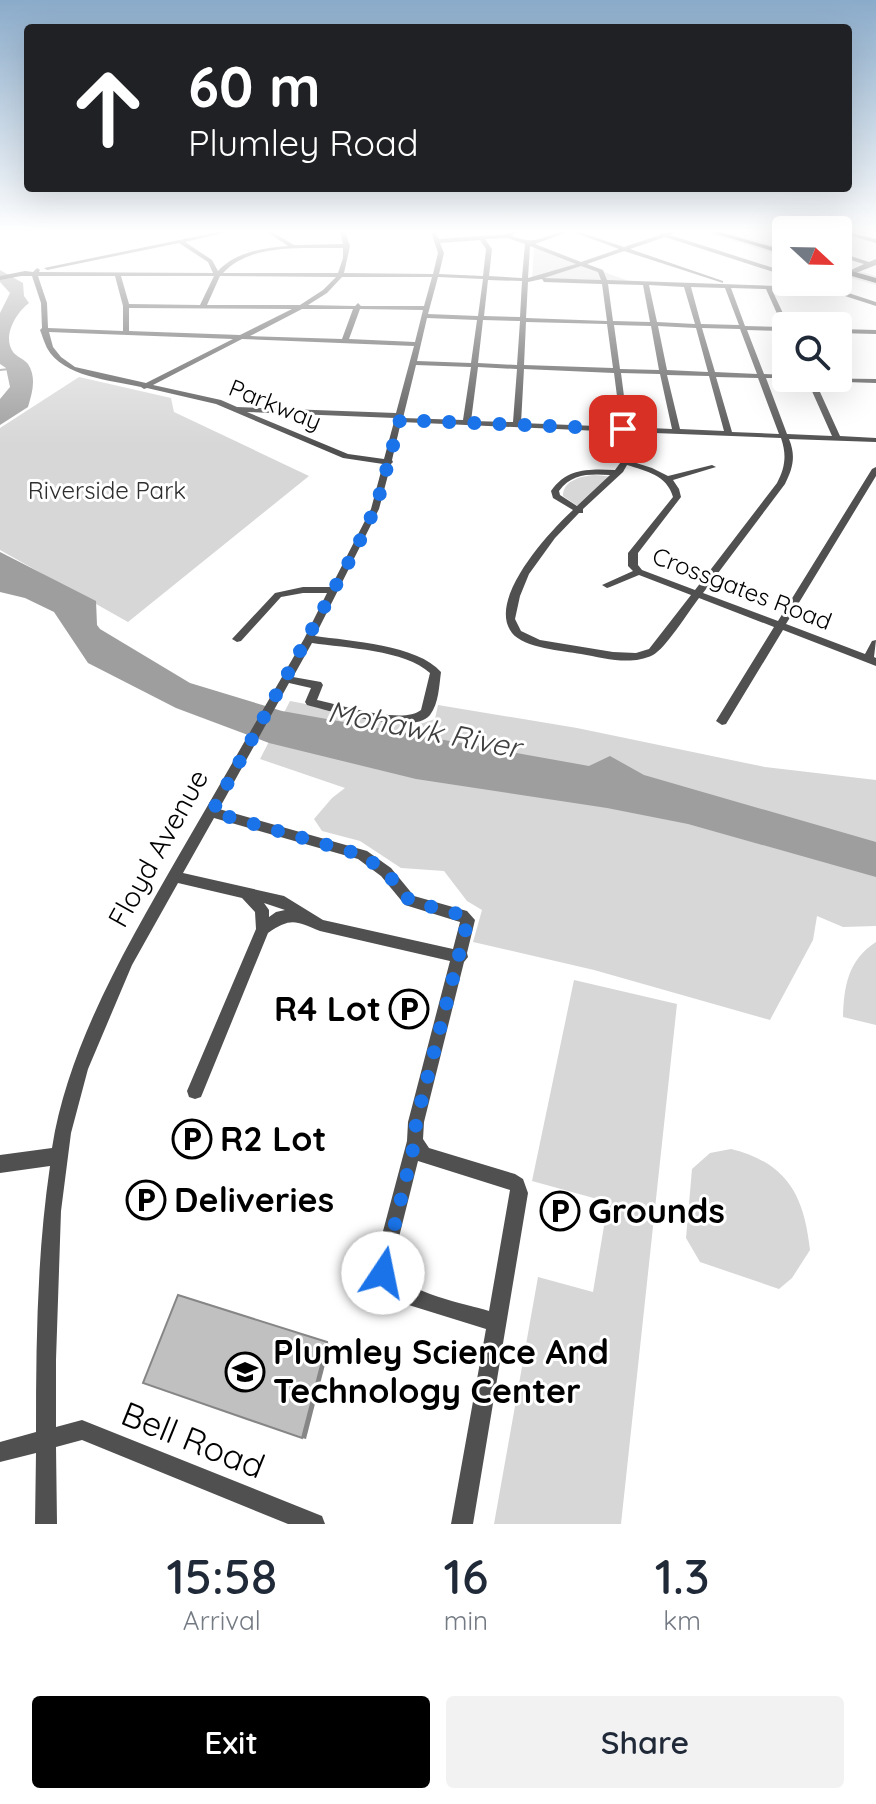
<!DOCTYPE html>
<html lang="en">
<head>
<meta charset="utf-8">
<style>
	body { margin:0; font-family:Quicksand,sans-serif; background:#f2f2f3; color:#1f2937; height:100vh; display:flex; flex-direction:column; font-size:30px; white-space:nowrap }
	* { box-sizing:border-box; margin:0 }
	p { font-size:26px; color:#747a83 }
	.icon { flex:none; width:44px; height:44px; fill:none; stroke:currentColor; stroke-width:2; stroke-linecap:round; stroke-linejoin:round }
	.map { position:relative; height:1524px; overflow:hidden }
	.panel { display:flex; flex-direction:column; background:#fff; flex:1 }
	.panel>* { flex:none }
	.guide { position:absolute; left:24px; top:24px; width:828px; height:168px; border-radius:8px; box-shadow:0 8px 32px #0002; background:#202124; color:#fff; overflow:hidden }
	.needle { width:52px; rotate:112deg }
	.fabs { position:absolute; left:772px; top:216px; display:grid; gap:16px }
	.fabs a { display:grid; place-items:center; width:80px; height:80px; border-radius:8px; background:#fff; box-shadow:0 8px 32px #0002; font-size:40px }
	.pin { position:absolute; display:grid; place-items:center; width:68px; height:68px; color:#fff; margin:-34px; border-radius:16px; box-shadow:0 4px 12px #0006 }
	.me { position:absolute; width:88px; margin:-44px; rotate:11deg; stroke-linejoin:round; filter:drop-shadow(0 0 6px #0008) }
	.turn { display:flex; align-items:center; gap:28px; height:168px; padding:0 32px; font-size:36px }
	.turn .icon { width:104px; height:104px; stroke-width:2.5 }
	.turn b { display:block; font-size:56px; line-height:68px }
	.eta { display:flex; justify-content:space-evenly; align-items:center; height:136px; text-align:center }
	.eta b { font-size:48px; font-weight:600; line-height:56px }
	.primary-button { display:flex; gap:16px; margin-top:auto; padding:16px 32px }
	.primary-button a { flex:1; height:92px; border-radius:8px; background:#000; color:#fff; font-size:32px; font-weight:600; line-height:92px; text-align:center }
	.primary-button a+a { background:#f2f2f3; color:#1f2937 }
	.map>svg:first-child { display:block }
	.green { fill:#d7d7d7 }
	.water { fill:#9e9e9e }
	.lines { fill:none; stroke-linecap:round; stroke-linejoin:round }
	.stream { stroke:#9e9e9e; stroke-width:2 }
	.major-casing { stroke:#dbdbdb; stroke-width:4 }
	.minor { fill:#505050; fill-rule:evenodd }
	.major { fill:#000; fill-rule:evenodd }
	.shaded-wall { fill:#868686 }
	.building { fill:#c0c0c0; stroke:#868686; stroke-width:2 }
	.route { stroke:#1a73e8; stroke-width:14; stroke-dasharray:0 25.2 }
	.labels { text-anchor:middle; stroke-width:6; stroke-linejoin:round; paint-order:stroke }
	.far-street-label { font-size:24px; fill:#000; stroke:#fff }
	.far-park-label { font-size:24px; fill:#2e2e2e; stroke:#fff }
	.street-label { font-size:28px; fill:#000; stroke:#fff }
	.water-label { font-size:30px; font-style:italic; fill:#3f3f3f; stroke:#fff }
	.near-poi-label { font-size:34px; font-weight:bold; fill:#000; stroke:#fff; text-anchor:start }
	.near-street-label { font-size:34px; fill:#000; stroke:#fff }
</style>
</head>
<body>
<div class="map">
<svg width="876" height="1524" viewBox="0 0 876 1524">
	<rect width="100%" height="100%" fill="#fff"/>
	<!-- green -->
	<path class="green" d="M534 247 629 281 532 278Z
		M79 377 171 398 174 412 309 476 128 622 0 550V428Z
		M595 475 614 477 582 509 563 496C563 480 582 476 595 475Z
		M290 701 417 725 435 719 438 705 577 728 765 767 876 780V926L843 927 817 916 813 940 770 1020 594 970 473 942 482 910 467 901 444 871 401 868 360 841 322 831 314 819 332 798 345 788 260 759Z
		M876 942V1025L843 1017C844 986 848 960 876 942Z
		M574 980 677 1004 621 1524H494L538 1277 593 1292 608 1202 532 1181Z
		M731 1149C787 1163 804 1195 810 1250L792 1278 779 1289 700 1262 686 1238 692 1169 710 1153Z"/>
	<!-- water -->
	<path class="water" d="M0 270 23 283 24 296 29 303C16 313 2 336 13 352 17 357 24 359 28 364 37 378 32 393 28 407L0 425V399L10 387 6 368 0 364V313L10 293 0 282Z
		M0 552 96 601 97 625 100 629 190 683 282 711 589 766 610 756 644 775 876 842V877L688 824 607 808 416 779 269 743 176 708 88 663 54 612 25 598 0 592Z"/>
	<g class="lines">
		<!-- stream -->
		<path class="stream" d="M0 370 9 369"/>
		<defs>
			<path id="major" d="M710 232H720L786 251V255Z
				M838 267 876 278V283L838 272Z"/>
		</defs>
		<!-- major casing -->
		<use href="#major" class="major-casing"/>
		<!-- minor -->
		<path class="minor" d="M218 232H227L185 242 212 260 218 271C236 252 262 248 288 246L267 232H272L294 245 343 244 340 232H345L350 246 344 273 433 274 438 253 431 232H435L439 239 507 234 513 232 515 233 512 236C542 247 541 233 568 232L535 244 581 262 619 249 573 232H579L624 247 660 235V233L676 232 670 235 786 272V276L665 237 630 249 723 281V283L624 251 587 264 603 270 607 280 804 287 822 282H831L824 285 876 302V306L817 287 804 291 772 290 789 326H786V331L747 330 764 374 786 375V378H789H766L787 434 832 436 807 380 797 378 876 379V383L815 381 840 436 876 438V442L789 439C796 456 793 468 785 484L703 593 778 621 872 469 876 467V476L786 624 865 654 872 641 876 640 874 657 876 658V666L783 630 726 724 722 725 716 721 774 627 699 598C689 611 665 649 653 655 631 666 604 658 581 654 563 651 524 648 512 633 486 600 549 532 573 510L553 498 551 491C567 468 589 469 615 470L623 459 621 432 401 422 392 460 393 462 391 464 379 509 315 636C350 641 418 645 441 672 439 686 439 703 430 715 414 736 330 711 307 705L305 702 311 688 289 683 219 809 367 851 391 868 414 896 467 911 475 920 467 953 468 957 464 962 424 1122 423 1139 429 1148 515 1174 523 1179 528 1193 473 1524H451L486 1329 399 1302 379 1286 374 1265 407 1141 408 1122 450 961 320 931C296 921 291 917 268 933L201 1097 195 1099 189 1097 187 1091 256 929 255 912 242 898 178 883 132 965 88 1069 71 1133 61 1211 56 1360V1427L82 1420 322 1516 325 1524H288L82 1440 56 1447 57 1524H35L36 1453 0 1462V1442L36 1432C36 1343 37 1254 50 1166L0 1173V1155L52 1148C68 1045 128 944 179 855 221 783 262 711 304 639L327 593H303L281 597 241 641 237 642 232 639 275 593 303 587H331L371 509 383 464 343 458 216 404 147 388 144 389 141 387C110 380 63 377 47 348 44 342 42 335 40 330L42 328 41 303 32 276H21L0 280V276L25 271 33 272 37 268 40 270 39 272 213 273 208 262 179 243 47 270 44 268ZM507 238 525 244 522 278 489 276 492 249 485 239ZM480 240 486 249 483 276 439 274 444 253 440 243ZM530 246 576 264 528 278ZM343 248V258L338 273H223C252 242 305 249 343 248ZM581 266 598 272 601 280 544 278ZM38 276H115L123 306V331L48 328 47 303ZM121 276H214L200 305 129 304ZM220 276 336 277 323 290 300 305H207ZM342 277H432L424 306H361L358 303 355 306 308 305 327 293ZM438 277 483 279 478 316 428 314ZM542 279 544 282 602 284 607 321 526 318 528 282ZM488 280 522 281 520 317 484 316ZM608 284 643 285 650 322 613 321ZM649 285 684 287 695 324 657 322ZM691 287 725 288 739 325 701 324ZM731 288 766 289 783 327 745 326ZM129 308 292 309 240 335 129 331ZM302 309H353L342 339 250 336ZM360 309 423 310 415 342 349 339ZM427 318 477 320 471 363 417 361ZM483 320 520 321 517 365 478 363ZM526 322 607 324 613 368 524 365ZM614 325 651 326 659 370 620 369ZM658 326 696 328 708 372 667 370ZM702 328 740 329 757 374 715 372ZM49 332 233 339 146 383 75 367 61 357 53 347ZM242 339 414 346 396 413 237 407 221 400 153 385ZM416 365 471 367 463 420 403 418ZM478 367 517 369 513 422 471 421ZM524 369 614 373 621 427 521 423ZM621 373 660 374 672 429 628 427ZM667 375 709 376 724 431 680 429ZM716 377 758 378 779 434 732 432ZM247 412 395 418 384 459 348 454ZM629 432 781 438C787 455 785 468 777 483L695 590 642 570 638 565V553L681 497 679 489 673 480 716 467 712 465 668 476 652 468 630 461 631 445ZM627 465C646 471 667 475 673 497L628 553V566L633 571 602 585 607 588 610 587 639 575 691 595 649 649 636 653 613 652 540 640 521 631 515 619 520 596 529 574 555 538 579 513H583V509L623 472ZM610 475 577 506 560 495 559 491C572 473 590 474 610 475ZM312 643C346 648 405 650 430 673L421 710C403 725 341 705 317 700L323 685 321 682 293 677ZM214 818 358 859 381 876 405 905 460 922 453 949 323 920 284 896 183 873ZM264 903 285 910 276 912 269 917V910ZM418 1161 510 1190 489 1311C464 1303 398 1292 392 1265Z
			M838 232H846L876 239V243Z
			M838 252 869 262 876 259V265L838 280V276L864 264 838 256Z
			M838 329 876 330V334L838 333Z"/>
		<!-- major -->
		<use href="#major" class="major"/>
	</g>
	<!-- shaded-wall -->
	<path class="shaded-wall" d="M327 1342 330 1345 306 1439 302 1438Z"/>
	<!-- building -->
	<path class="building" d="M178 1295 327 1342 302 1438 143 1383Z"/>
	<!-- sky -->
	<linearGradient id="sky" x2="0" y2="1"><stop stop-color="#8aabca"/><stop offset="0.52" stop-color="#fff"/><stop offset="1" stop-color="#fff" stop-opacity="0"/></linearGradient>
	<rect width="876" height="445" fill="url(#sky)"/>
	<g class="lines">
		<!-- route -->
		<path class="route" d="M383 1273 415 1141 416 1122 468 920 462 915 410 901 386 872 362 855 212 812 357 547 377 504 400 420 623 429"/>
	</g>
	<!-- icons -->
	<defs>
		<symbol id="parking-ring" viewBox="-11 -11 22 22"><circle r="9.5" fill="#fff" stroke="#000" stroke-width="1.5"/><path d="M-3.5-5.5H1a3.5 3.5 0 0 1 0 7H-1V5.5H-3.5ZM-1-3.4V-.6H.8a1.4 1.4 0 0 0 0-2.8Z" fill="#000"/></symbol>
		<symbol id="university-ring" viewBox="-11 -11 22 22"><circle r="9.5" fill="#fff" stroke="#000" stroke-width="1.5"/><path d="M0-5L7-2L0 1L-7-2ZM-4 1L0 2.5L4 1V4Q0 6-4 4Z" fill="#000"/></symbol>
	</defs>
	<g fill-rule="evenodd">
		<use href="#parking-ring" x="387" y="987" width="44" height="44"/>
		<use href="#parking-ring" x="170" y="1117" width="44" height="44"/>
		<use href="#parking-ring" x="124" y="1178" width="44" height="44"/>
		<use href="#parking-ring" x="538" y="1189" width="44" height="44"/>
		<use href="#university-ring" x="223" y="1350" width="44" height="44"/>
	</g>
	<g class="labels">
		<!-- far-street labels -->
		<g class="far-street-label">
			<text transform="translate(275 405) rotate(22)" y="8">Parkway</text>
			<text transform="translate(742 589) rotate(21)" y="8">Crossgates Road</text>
		</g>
		<!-- far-park labels -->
		<g class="far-park-label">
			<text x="107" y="499">Riverside Park</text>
		</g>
		<!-- street labels -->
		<g class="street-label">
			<text transform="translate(158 848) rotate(-61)" y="10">Floyd Avenue</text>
		</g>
		<!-- water labels -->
		<g class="water-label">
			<text transform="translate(424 730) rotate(11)" y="10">Mohawk River</text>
		</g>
		<!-- near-poi labels -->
		<g class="near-poi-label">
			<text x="381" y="1021" text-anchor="end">R4 Lot</text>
			<text x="220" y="1151">R2 Lot</text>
			<text x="174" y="1212">Deliveries</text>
			<text x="588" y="1223">Grounds</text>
			<text x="273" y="1364">Plumley Science And<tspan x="273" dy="39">Technology Center</tspan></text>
		</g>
		<!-- near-street labels -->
		<g class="near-street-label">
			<text transform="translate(193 1440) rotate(22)" y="12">Bell Road</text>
		</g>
	</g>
</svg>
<div class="fabs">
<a><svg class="needle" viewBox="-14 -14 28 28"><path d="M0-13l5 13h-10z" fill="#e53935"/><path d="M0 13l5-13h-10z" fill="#747a83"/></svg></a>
<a><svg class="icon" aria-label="search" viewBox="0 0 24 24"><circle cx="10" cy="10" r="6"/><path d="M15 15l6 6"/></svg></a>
</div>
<div class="pin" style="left:623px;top:429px;background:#d93025"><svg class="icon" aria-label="arrive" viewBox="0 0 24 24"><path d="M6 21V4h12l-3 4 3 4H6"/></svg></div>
<svg class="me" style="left:383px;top:1273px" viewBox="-20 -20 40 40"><circle r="19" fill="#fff"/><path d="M0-13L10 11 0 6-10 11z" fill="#1a73e8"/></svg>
<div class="guide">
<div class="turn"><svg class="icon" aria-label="ahead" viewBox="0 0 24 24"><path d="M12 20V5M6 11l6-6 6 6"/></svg><div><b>60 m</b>Plumley Road</div></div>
</div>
</div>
<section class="panel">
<div class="eta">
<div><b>15:58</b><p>Arrival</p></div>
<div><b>16</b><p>min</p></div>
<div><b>1.3</b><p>km</p></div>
</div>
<div class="primary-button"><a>Exit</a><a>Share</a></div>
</section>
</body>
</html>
